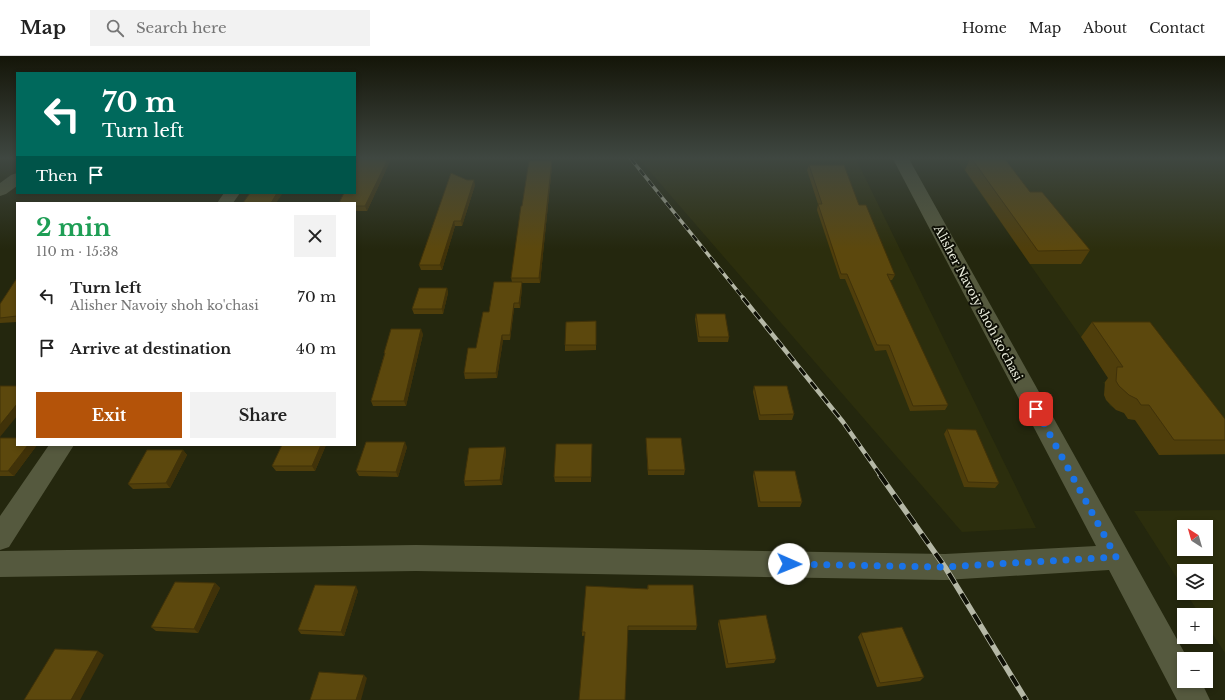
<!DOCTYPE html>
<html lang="en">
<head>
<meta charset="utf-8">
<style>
	body { margin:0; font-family:"Libre Baskerville",serif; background:#f2f2f2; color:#222; height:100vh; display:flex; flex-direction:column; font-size:15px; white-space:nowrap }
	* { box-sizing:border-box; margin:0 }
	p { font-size:13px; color:#767676 }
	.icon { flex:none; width:22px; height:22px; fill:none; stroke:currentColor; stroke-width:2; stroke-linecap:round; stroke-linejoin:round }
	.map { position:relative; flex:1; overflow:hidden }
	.details { position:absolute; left:16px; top:146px; width:340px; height:244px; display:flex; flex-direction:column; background:#fff; border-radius:0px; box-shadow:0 2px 6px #0003 }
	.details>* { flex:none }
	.top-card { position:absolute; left:16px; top:16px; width:340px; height:122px; border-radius:0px; box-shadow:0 2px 6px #0003; background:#00695c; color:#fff; overflow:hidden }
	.needle { width:26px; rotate:323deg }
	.tools { position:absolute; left:1177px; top:464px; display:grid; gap:8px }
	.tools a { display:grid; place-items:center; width:36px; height:36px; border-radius:0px; background:#fff; box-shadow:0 2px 6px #0003; font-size:20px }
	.pin { position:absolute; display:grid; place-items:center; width:34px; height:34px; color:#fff; margin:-17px; border-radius:8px; box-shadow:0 2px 6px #0006 }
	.me { position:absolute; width:44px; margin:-22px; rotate:91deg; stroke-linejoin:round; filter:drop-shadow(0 0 3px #0008) }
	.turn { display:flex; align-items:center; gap:14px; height:84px; padding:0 20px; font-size:18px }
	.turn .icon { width:52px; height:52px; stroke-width:2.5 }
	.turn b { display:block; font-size:28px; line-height:34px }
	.then { display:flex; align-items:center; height:38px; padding:0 20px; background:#0003; gap:8px; font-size:15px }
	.round { display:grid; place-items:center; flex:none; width:42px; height:42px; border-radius:0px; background:#f2f2f2 }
	.head { display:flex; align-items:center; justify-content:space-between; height:68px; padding:0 20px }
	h1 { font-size:24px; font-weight:700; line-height:30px; color:#1e9e55 }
	.cta { display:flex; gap:8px; margin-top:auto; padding:8px 20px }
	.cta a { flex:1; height:46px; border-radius:0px; background:#b45309; color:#fff; font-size:16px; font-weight:700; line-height:46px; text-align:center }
	.cta a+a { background:#f2f2f2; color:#222 }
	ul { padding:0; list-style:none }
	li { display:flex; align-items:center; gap:12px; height:52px; padding:0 20px }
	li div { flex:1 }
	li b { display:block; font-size:15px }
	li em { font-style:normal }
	header { display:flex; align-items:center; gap:24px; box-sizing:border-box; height:56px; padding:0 20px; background:#fff; border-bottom:1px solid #e0e0e0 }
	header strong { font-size:19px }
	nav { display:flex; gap:22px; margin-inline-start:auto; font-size:14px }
	.search { width:280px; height:36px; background:#f2f2f2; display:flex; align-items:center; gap:10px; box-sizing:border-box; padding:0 14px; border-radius:0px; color:#767676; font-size:15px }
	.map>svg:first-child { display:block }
	.built { fill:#2c2e0d; fill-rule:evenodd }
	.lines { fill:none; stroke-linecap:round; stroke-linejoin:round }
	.minor { fill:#55593e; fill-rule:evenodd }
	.rail-far2-casing { stroke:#b5b8a6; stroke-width:3.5 }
	.rail-far1-casing { stroke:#b5b8a6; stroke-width:4.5 }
	.rail-casing { stroke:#b5b8a6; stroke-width:5.5 }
	.rail-far2 { stroke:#0e0f05; stroke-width:2.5; stroke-dasharray:7; stroke-linecap:butt }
	.rail-far1 { stroke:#0e0f05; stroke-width:3; stroke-dasharray:9; stroke-linecap:butt }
	.rail { stroke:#0e0f05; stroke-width:4; stroke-dasharray:12; stroke-linecap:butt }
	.wall { fill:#4f3e0b }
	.shaded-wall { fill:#403209 }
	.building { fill:#5c480d; stroke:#403209 }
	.route { stroke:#1a73e8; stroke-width:7; stroke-dasharray:0 12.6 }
	.labels { text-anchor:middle; stroke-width:4; stroke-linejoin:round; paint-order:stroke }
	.street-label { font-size:12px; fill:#eaeddd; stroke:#0e0f05 }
</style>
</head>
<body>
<header>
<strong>Map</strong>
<div class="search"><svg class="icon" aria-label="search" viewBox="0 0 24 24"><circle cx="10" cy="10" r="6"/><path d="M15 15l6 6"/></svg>Search here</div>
<nav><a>Home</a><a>Map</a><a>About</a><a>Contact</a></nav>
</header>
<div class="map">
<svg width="1225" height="644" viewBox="0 0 1225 644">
	<rect width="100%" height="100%" fill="#24270e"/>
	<!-- built -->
	<path class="built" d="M639 103H856L1036 472 962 476Z
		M956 103H1225V399H1159L1135 364 1128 363 1124 357 1110 350 1104 339 1107 332 1103 326 1110 325 1081 281Z
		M1225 454V597L1206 568V559H1200L1186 537H1206V515H1184V533L1134 455ZM1184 471H1206V493H1184Z"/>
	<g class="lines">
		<!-- minor -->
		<path class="minor" d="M893 103H909L1188 603H1184V625H1201L1210 644H1177L1109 514 945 524 416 515 0 521V495L416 489 945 498 1096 490Z
			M17 117V130L6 138 0 140V127L11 119Z
			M224 137H240L233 147H217Z
			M49 389H74L9 491 0 494V460Z"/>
		<defs>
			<path id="rail-far2" d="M631 103 744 243"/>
			<path id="rail-far1" d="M743 242 843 366 881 420"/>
			<path id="rail" d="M880 419 945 511 1026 644"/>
		</defs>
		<!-- rail-far2 casing -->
		<use href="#rail-far2" class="rail-far2-casing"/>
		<!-- rail-far1 casing -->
		<use href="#rail-far1" class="rail-far1-casing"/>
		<!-- rail casing -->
		<use href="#rail" class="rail-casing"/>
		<!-- rail-far2 -->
		<use href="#rail-far2" class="rail-far2"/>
		<!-- rail-far1 -->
		<use href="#rail-far1" class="rail-far1"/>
		<!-- rail -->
		<use href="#rail" class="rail"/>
	</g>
	<!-- wall -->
	<path class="wall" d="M358 103H391L367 155H355V137Z
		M970 103H1005L1030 136 1090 194 1081 208H1030L965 114Z
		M809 109 859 149 895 219 892 224H889L948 349 945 354 910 355 886 294 875 295 845 223H840L817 154 818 148 807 114Z
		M552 110 540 227H522V231L520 252H514L510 284H503L497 322 465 323 464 317 476 292 489 256 512 226 511 222 522 150Z
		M475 129 462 170H455L442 214H421L419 209Z
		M17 222V266L0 267V248Z
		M447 232 448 237 443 258H414L412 253Z
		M696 258 729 281 728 286H698L695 263Z
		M596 265V294L565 295V289Z
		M1092 266 1225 363V398L1159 399 1135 364 1128 363 1124 357 1116 354 1106 344 1104 339 1105 326 1108 322 1081 281Z
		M423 278 406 350H373L371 345 384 299V297Z
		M754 330 794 358 792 364H759L753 336Z
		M947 373 999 427 995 432 964 431 944 378Z
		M0 382 17 389H37L14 420H0Z
		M646 382 685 414 684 419H648L646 387Z
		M282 389H326L315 415H276L272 410Z
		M407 391 398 421 359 420 356 415Z
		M505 391 506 396 502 429 465 430 464 425Z
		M592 393 591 426H555L554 421Z
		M183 394 187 399 170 432 133 433 128 428Z
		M754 415 802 446 800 451H758L753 420Z
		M215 527 220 532 198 577 156 575 151 571Z
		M648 529 697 570 696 574H628L582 580V576L647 533Z
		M358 535 344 580 301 578 298 574Z
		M719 564 776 603 774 607 726 612 718 568Z
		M861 577 924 621 920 625 877 631 858 581Z"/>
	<!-- shaded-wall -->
	<path class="shaded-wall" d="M388 103H391L367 155 365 150Z
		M552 104V110L540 227 539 222Z
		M474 124 475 129 462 170 461 165Z
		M277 137H283L276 147H271Z
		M454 165 455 170 442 214 440 209Z
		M522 226V231L520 252 519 247Z
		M447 232 448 237 443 258 442 253Z
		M514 247V252L510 284V279Z
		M421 273 423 278 406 350 404 345Z
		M502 279 503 284 497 322 496 317Z
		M17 348V360L0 381V369Z
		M405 386 407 391 398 421 396 416Z
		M28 389H37L14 420 8 415Z
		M321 389H326L315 415 312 410Z
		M505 391 506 396 502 429 500 424Z
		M183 394 187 399 170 432 166 427Z
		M215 527 220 532 198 577 194 573Z
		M356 530 358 535 344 580 341 576Z
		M98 595 104 599 80 644H71Z
		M364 619 367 622 361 644H356Z"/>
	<!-- building -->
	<path class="building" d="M358 103H388L365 150H355V147H339L344 137H355V108Z
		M972 103H1005L1030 136H1042L1090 194 1038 195Z
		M552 104 539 222H511L521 150H522L529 105Z
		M809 109H844L859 149H866L895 219 887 218 948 349 913 350 889 289H877L847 218H841L818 148H822Z
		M451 117 467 124H474L461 165H454L440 209H419Z
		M250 137H277L271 147H243Z
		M17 222V260L0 262V248Z
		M494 226H522L519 247H514L510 279H502L496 317H464L468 292H476L483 256H489Z
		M419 232H447L442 253H412Z
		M696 258H725L729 281H699Z
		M596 265V289H565L566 266Z
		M1092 266H1150L1225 363V384H1174L1149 349H1141L1137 343 1129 339 1119 330 1116 325 1117 311H1123Z
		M391 273H421L404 345H371L385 297H384Z
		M0 330H17V348L0 369Z
		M754 330H787L794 358 760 359Z
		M947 373 976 374 999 427 968 426Z
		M0 382H17V389H28L8 415H0Z
		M646 382H681L685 414H648Z
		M366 386H405L396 416 356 415Z
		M556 388H592L591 421H554Z
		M282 389H321L312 410H272Z
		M505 391 500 424 464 425 469 392Z
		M147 394H183L166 427 128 428Z
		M754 415H795L802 446H760Z
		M175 526 215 527 194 573 151 571Z
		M315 529 356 530 341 576 298 574Z
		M648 529H693L697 570H628L625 644H579L585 576H582L586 530 648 533Z
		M766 559 776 603 728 608 719 564Z
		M902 571 924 621 880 627 861 577Z
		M55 593 98 595 71 644H24Z
		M319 616 364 619 356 644H310Z"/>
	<!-- sky -->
	<linearGradient id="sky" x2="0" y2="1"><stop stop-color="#141508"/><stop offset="0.53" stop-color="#3f4741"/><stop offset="1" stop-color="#3f4741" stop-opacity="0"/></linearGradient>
	<rect width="1225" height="193" fill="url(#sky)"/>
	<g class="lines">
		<!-- route -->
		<path class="route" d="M789 508 945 511 1116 501 1036 353"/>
	</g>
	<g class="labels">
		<!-- street labels -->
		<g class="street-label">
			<text transform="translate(978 247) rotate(62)" y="4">Alisher Navoiy shoh ko'chasi</text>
		</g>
	</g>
</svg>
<div class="tools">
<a><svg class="needle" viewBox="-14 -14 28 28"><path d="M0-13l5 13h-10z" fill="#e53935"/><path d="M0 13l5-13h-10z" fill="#767676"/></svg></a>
<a><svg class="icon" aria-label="layers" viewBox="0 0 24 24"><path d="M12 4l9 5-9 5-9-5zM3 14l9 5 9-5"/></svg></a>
<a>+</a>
<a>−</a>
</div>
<div class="pin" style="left:1036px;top:353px;background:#d93025"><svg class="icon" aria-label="arrive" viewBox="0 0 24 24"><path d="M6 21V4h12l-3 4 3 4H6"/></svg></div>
<svg class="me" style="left:789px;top:508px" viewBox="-20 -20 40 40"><circle r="19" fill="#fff"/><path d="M0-13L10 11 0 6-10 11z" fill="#1a73e8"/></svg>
<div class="top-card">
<div class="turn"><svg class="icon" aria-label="left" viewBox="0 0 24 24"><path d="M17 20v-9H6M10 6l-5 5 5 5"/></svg><div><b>70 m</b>Turn left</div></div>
<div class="then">Then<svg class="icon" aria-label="arrive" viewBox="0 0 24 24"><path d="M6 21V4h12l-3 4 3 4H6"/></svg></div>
</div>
<section class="details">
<div class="head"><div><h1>2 min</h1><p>110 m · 15:38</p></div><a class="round"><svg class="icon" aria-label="close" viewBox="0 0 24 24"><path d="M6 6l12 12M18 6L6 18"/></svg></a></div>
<ul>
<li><svg class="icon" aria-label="left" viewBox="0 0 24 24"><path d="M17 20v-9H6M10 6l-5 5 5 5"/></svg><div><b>Turn left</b><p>Alisher Navoiy shoh ko'chasi</p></div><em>70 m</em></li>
<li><svg class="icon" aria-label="arrive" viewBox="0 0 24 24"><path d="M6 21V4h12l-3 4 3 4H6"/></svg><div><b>Arrive at destination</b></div><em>40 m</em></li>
</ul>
<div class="cta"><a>Exit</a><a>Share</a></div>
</section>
</div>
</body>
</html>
